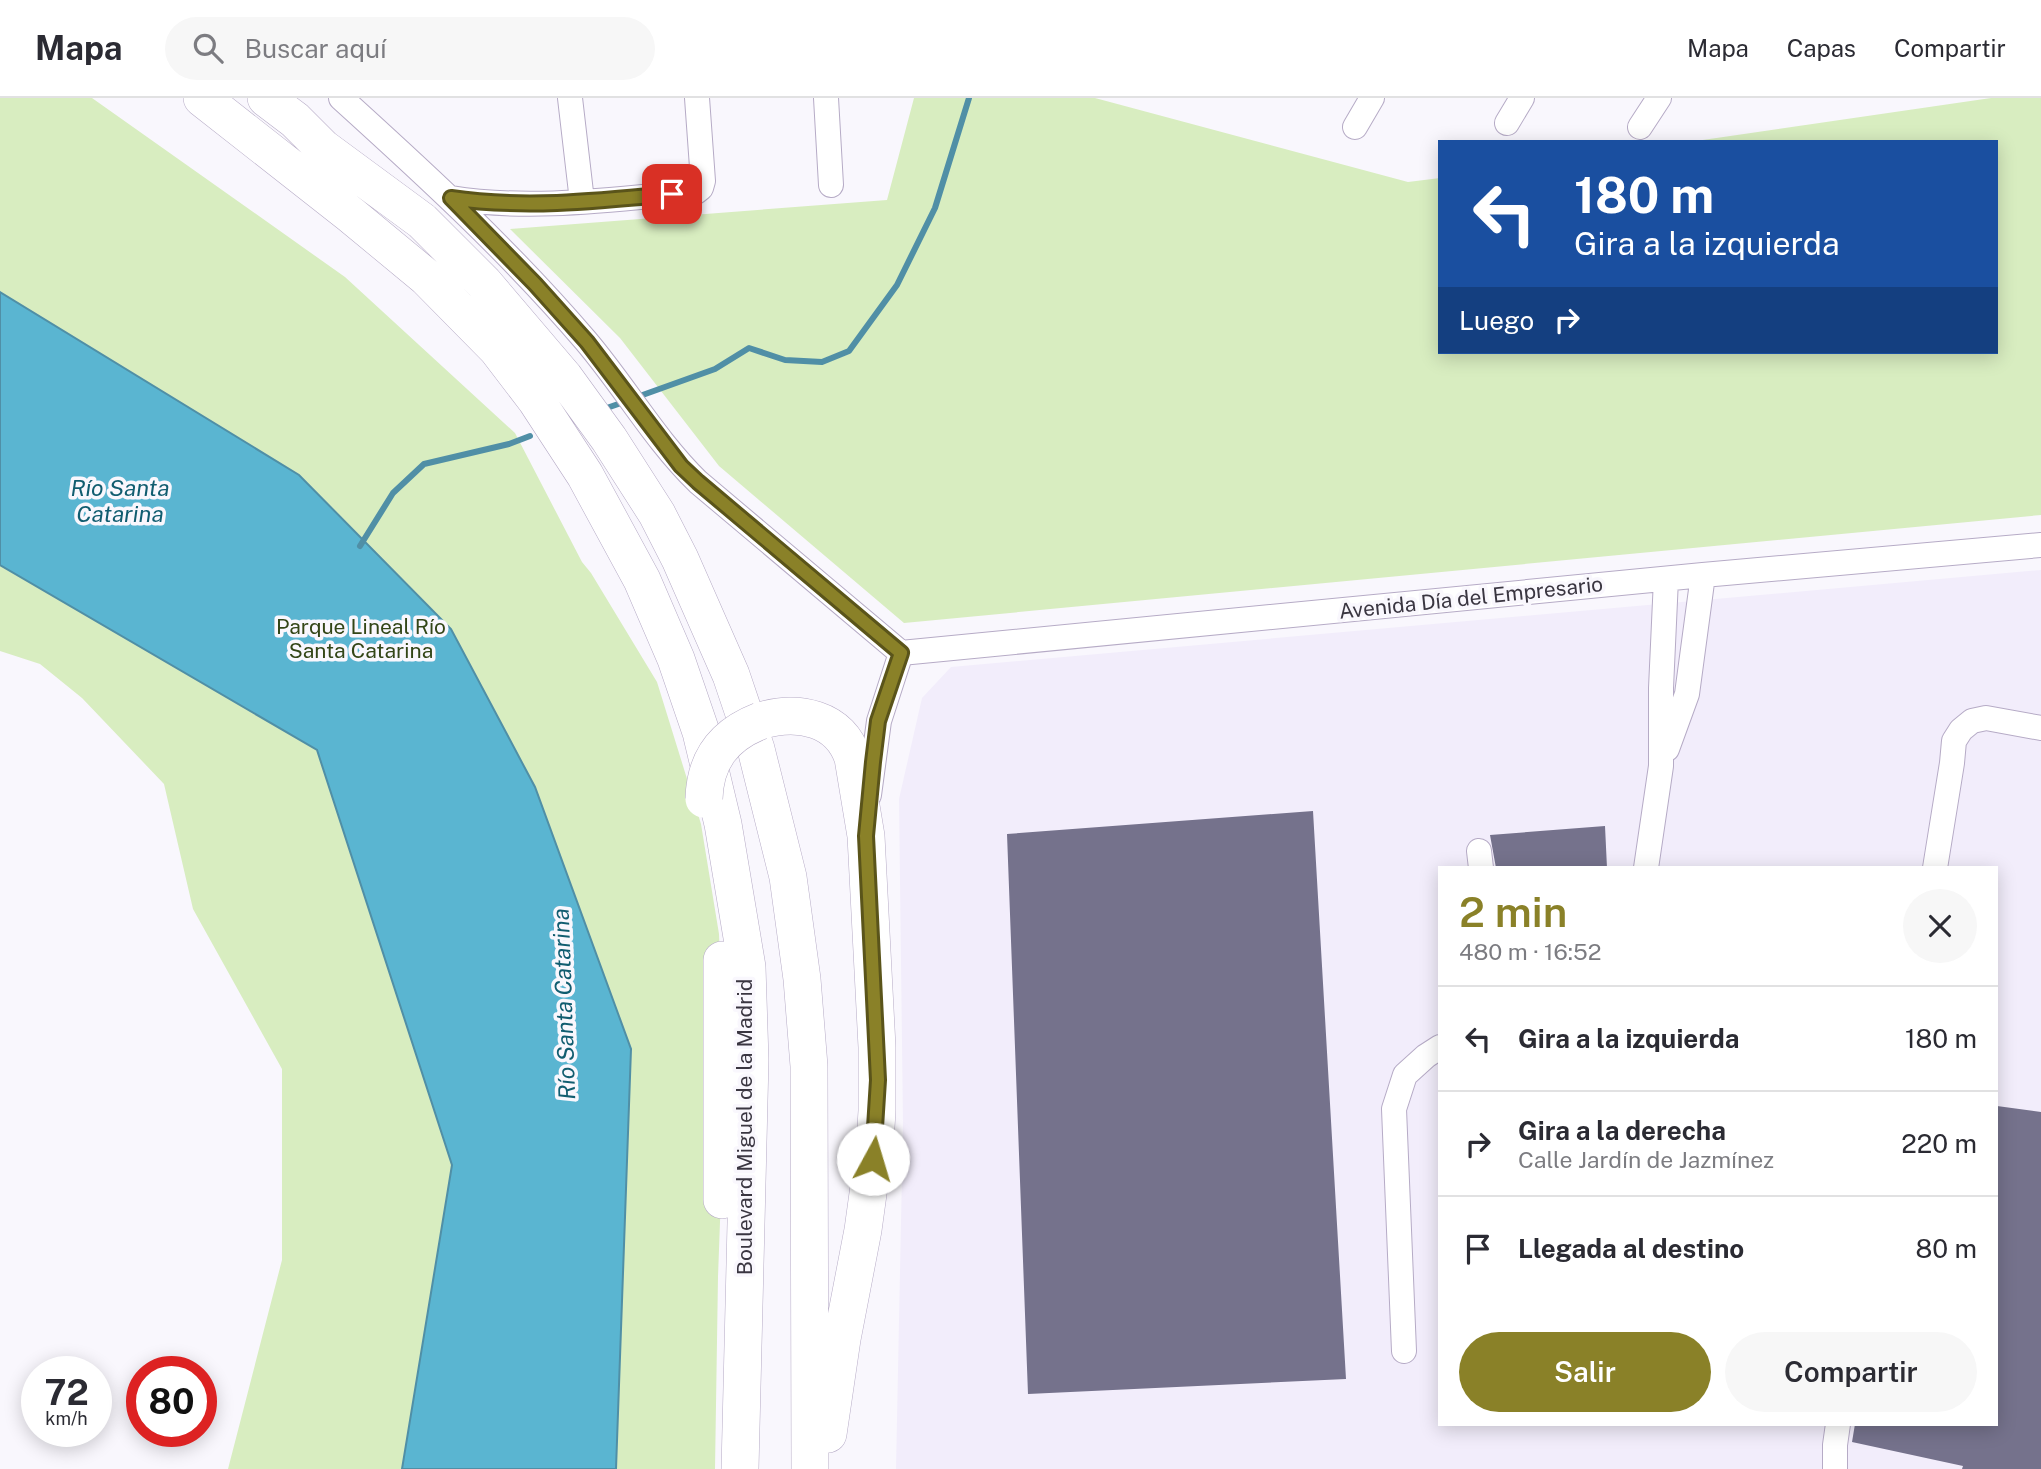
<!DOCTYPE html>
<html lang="es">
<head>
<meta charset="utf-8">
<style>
	body { margin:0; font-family:"Public Sans",sans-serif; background:#f7f7f7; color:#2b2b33; height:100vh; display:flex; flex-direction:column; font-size:26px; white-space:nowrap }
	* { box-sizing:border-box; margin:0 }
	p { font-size:23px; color:#7c7c81 }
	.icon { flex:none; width:38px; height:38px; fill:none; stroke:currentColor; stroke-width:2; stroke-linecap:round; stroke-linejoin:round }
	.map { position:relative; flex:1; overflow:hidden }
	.panel { position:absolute; left:1438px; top:768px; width:560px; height:560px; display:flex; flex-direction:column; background:#fff; border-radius:0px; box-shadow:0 4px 18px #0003 }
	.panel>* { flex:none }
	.guide { position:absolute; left:1438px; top:42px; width:560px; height:214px; border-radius:0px; box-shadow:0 4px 18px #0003; background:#1a4fa0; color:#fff; overflow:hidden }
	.speed { position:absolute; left:21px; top:1258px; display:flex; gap:14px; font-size:35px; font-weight:700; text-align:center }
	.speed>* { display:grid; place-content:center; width:91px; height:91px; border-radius:50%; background:#fff; box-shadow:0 4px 18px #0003; line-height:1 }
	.speed small { font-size:18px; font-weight:400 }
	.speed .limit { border:10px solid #d22; background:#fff; color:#111 }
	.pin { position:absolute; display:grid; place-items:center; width:60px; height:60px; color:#fff; margin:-30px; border-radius:14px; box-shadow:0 4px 10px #0006 }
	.me { position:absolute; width:77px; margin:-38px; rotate:6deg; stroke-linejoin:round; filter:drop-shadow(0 0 5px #0008) }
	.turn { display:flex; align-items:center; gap:24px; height:147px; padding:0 21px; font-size:32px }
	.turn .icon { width:91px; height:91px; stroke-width:2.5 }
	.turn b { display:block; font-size:49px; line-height:60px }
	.then { display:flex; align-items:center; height:66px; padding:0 21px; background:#0003; gap:14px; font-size:26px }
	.round { display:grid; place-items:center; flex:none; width:74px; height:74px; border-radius:37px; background:#f7f7f7 }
	.headline { display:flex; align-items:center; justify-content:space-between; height:119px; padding:0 21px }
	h1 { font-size:42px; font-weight:600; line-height:52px; color:#8a8128 }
	.action { display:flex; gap:14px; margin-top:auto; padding:14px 21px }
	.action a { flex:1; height:80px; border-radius:42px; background:#8a8128; color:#fff; font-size:28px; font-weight:600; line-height:80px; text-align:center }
	.action a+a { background:#f7f7f7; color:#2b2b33 }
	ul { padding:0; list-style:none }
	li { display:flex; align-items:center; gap:21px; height:105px; padding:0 21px; border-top:2px solid #e1e1e2 }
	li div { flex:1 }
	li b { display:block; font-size:26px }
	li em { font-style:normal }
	header { display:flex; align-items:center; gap:42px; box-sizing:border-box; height:98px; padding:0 35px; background:#fff; border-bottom:2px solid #e1e1e2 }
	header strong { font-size:33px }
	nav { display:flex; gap:38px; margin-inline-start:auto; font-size:24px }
	.search { width:490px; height:63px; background:#f7f7f7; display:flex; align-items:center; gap:18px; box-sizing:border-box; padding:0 24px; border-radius:38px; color:#7c7c81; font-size:26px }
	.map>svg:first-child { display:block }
	.built { fill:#f2edfb; fill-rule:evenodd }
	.green { fill:#d8edc0 }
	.water { fill:#5ab5d1; stroke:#508fa6; stroke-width:2 }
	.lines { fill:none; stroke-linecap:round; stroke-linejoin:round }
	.stream { stroke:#508fa6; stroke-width:6 }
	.building { fill:#75728c }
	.minor-casing { stroke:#b6abc6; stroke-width:26 }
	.highway-casing { stroke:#b6abc6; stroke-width:38 }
	.minor { stroke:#fff; stroke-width:24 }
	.highway { stroke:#fff; stroke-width:37 }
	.highway-bridge-casing { stroke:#b6abc6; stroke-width:38; stroke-linecap:butt }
	.highway-bridge { stroke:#fff; stroke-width:37 }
	.route-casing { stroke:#5a541a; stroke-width:18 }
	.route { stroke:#8a8128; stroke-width:12 }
	.labels { text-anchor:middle; stroke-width:7; stroke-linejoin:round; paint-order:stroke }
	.street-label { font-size:21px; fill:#3a3641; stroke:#f9f7fd }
	.park-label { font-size:21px; fill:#334617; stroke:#f9f7fd }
	.water-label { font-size:23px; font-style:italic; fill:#115d70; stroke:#f9f7fd }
</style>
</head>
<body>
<header>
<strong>Mapa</strong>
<div class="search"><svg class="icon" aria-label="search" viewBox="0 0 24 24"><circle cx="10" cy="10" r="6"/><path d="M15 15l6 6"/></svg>Buscar aquí</div>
<nav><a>Mapa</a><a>Capas</a><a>Compartir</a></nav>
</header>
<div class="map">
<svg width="2041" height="1371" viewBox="0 0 2041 1371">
	<rect width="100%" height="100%" fill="#f9f7fd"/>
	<!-- built -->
	<path class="built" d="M2041 472V1371H896L903 1026 899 701 922 600 951 569ZM1440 770H1997V1326H1440Z"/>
	<!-- green -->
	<path class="green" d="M0 0H92L345 179 515 335 582 464 591 475 657 584 701 726 719 836 725 987 718 1179 715 1371H228L282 1162V971L193 811 164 686 82 600 40 566 0 553Z
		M914 0H1095L1408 84 1440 80V254H1997V44H1689L1991 0H2041V417L904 525 719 368 620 240 510 131 887 102Z"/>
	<!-- water -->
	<path class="water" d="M0 194 299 377 451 531 535 689 631 951 616 1371H402L452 1067 317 652 0 467Z"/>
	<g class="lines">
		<!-- stream -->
		<path class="stream" d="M637 299 715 271 749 250 785 262 822 264 849 253 897 187 935 110 969 0
			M601 312 624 304
			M360 448 393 395 424 366 509 346 530 338"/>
	</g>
	<!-- building -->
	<path class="building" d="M1313 713 1346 1281 1028 1296 1007 736Z
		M1605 728 1607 770H1496L1490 737Z
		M1997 1008 2041 1014V1371H1962L1963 1368 1852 1344 1855 1326H1997Z"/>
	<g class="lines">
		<defs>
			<path id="minor" d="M341 0C426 77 511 155 586 243 625 289 655 342 698 384L901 555
				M570 0 582 103
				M826 0 831 87
				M1507 25 1522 0
				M1355 29 1372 0
				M1640 29 1659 0
				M451 100C531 113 615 101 696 94L701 90 703 83 697 0
				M901 555 1703 477 2041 447
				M1667 651 1687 596 1703 477
				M869 697 879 623 901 555
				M1479 753 1481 770
				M1646 770 1661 668V590L1666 481
				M1935 770 1952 665 1954 643 1961 632 1972 623 1986 620 2041 630
				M1404 1253 1394 1011 1405 977 1426 958 1440 949
				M1835 1371V1347L1838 1326"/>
			<path id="highway" d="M202 0 351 117 426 179 497 251 536 302 585 377 642 482 676 561 701 634 723 726 747 869 750 962 740 1371
				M266 0 295 22 323 50 422 123 484 185 564 279 609 341 657 416 680 461 731 577 756 651 788 779 802 881 809 968 810 1371
				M760 623C798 611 840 620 853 660L866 738 877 949V1013L875 1045 863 1132 842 1241 828 1336
				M722 1102V862"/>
		</defs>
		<!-- minor casing -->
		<use href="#minor" class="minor-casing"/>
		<!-- highway casing -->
		<use href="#highway" class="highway-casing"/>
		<!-- minor -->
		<use href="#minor" class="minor"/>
		<!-- highway -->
		<use href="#highway" class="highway"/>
		<defs>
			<path id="highway-bridge" d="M704 701C705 662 724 637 760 623"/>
		</defs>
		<!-- highway-bridge casing -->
		<use href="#highway-bridge" class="highway-bridge-casing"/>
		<!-- highway-bridge -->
		<use href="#highway-bridge" class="highway-bridge"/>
	</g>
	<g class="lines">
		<defs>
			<path id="route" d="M672 96C599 103 523 111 451 100L535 186 587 244 681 368 698 384 901 555 878 623 873 664 866 738 878 982 873 1061"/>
		</defs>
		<!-- route casing -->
		<use href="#route" class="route-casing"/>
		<!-- route -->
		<use href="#route" class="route"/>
	</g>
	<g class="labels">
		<!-- street labels -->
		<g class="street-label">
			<text transform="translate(1471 500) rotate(-6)" y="7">Avenida Día del Empresario</text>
			<text transform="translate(745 1029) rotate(-90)" y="7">Boulevard Miguel de la Madrid</text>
		</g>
		<!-- park labels -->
		<g class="park-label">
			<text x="361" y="536">Parque Lineal Río<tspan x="361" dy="24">Santa Catarina</tspan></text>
		</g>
		<!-- water labels -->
		<g class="water-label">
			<text x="120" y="398">Río Santa<tspan x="120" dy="26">Catarina</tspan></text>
			<text transform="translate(564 906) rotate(-92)" y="8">Río Santa Catarina</text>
		</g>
	</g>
</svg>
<div class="speed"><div>72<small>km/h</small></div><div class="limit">80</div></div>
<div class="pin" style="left:672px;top:96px;background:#d93025"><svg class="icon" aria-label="arrive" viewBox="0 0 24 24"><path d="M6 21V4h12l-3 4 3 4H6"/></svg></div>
<svg class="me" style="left:873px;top:1061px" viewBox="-20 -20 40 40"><circle r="19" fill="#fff"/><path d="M0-13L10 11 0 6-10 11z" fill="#8a8128"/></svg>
<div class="guide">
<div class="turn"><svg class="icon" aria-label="left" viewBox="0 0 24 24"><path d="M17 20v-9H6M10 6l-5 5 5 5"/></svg><div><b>180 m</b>Gira a la izquierda</div></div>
<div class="then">Luego<svg class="icon" aria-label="right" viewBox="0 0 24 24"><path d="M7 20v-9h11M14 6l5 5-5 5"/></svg></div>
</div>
<section class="panel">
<div class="headline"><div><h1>2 min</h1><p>480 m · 16:52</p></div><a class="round"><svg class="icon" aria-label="close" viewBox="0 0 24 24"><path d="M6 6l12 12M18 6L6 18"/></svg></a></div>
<ul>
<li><svg class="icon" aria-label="left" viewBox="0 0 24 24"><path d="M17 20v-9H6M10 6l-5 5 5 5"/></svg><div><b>Gira a la izquierda</b></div><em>180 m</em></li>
<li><svg class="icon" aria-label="right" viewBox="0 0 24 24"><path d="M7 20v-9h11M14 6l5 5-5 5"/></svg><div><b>Gira a la derecha</b><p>Calle Jardín de Jazmínez</p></div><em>220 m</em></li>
<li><svg class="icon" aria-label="arrive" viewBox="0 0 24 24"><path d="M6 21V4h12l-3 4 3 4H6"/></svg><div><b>Llegada al destino</b></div><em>80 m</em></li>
</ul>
<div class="action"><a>Salir</a><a>Compartir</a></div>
</section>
</div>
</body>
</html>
